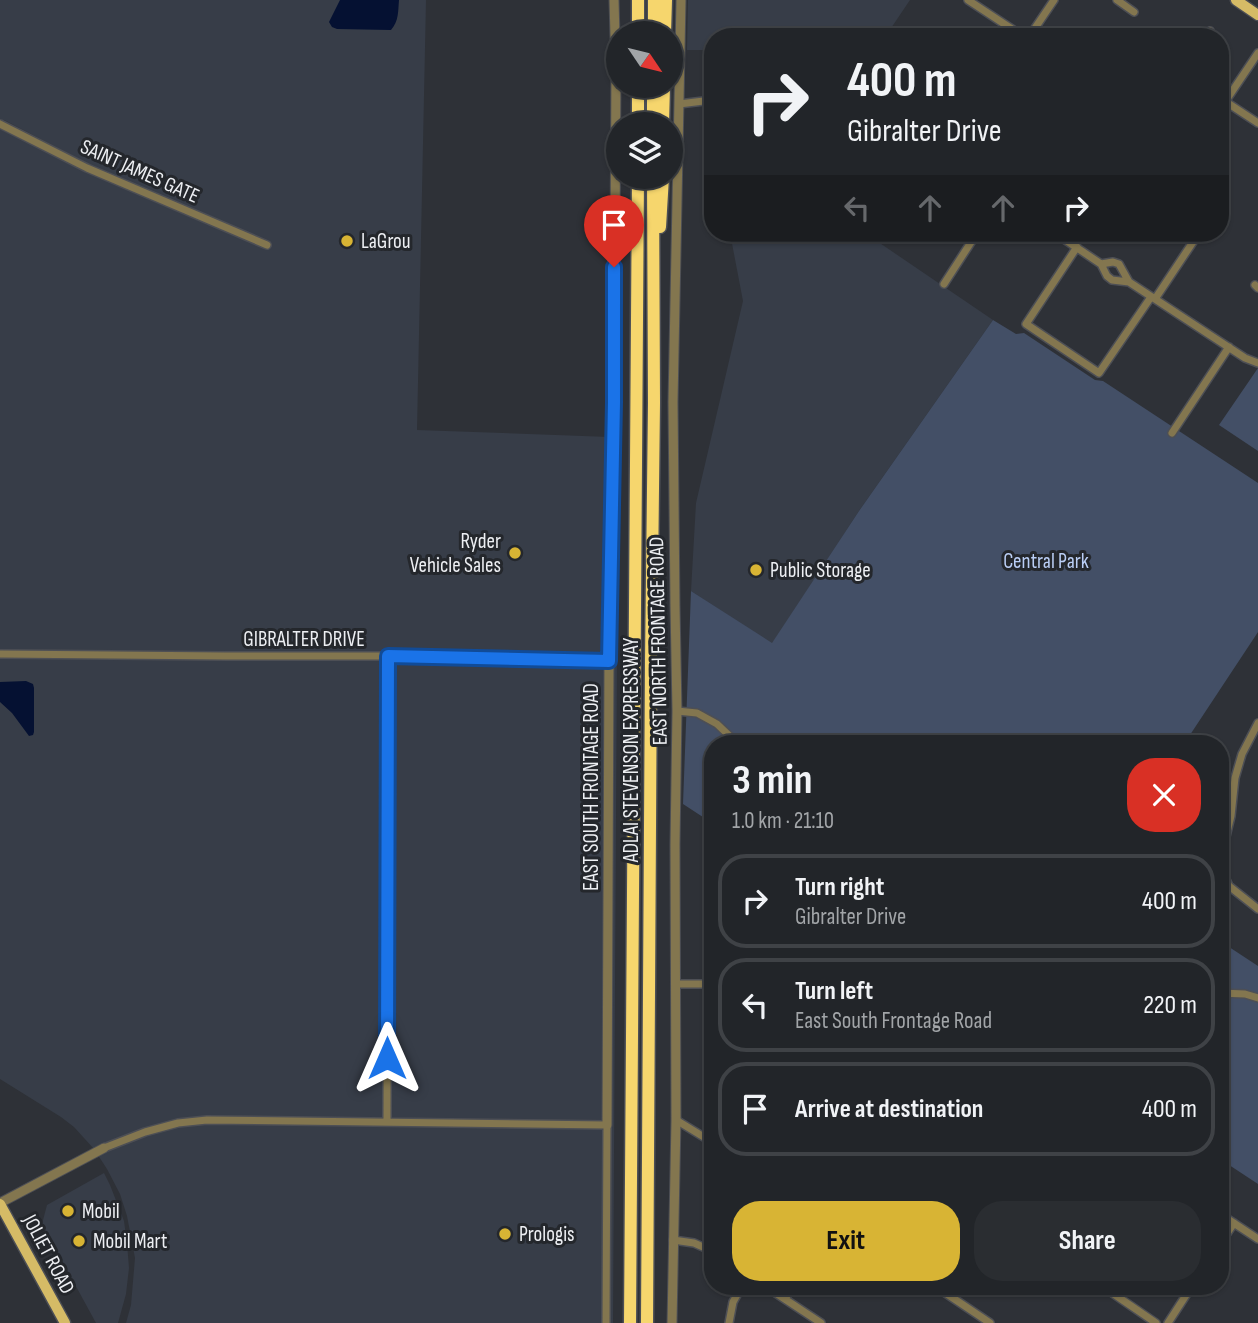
<!DOCTYPE html>
<html lang="en">
<head>
<meta charset="utf-8">
<style>
	body { margin:0; font-family:"Sofia Sans Condensed",sans-serif; background:#2a2d31; color:#f1f3f6; height:100vh; display:flex; flex-direction:column; font-size:26px; white-space:nowrap }
	* { box-sizing:border-box; margin:0 }
	p { font-size:23px; color:#a2a5a8 }
	.icon { flex:none; width:38px; height:38px; fill:none; stroke:currentColor; stroke-width:2; stroke-linecap:round; stroke-linejoin:round }
	.map { position:relative; flex:1; overflow:hidden }
	.panel { position:absolute; left:704px; top:735px; width:525px; height:560px; display:flex; flex-direction:column; background:#222529; border-radius:28px; box-shadow:0 2px 5px #0004,0 0 0 2px #3f4246 }
	.panel>* { flex:none }
	.banner { position:absolute; left:704px; top:28px; width:525px; height:214px; border-radius:28px; box-shadow:0 2px 5px #0004,0 0 0 2px #3f4246; background:#222529; color:#f1f3f6; overflow:hidden }
	.needle { width:46px; rotate:125deg }
	.controls { position:absolute; left:606px; top:21px; display:grid; gap:14px }
	.controls a { display:grid; place-items:center; width:77px; height:77px; border-radius:50%; background:#222529; box-shadow:0 2px 5px #0004,0 0 0 2px #3f4246; font-size:35px }
	.pin { position:absolute; display:grid; place-items:center; width:60px; height:60px; color:#fff; margin:-72px -30px; border-radius:50% 50% 50% 0; rotate:-45deg; box-shadow:0 0 7px #0007 }
	.pin .icon { rotate:45deg }
	.me { position:absolute; width:77px; margin:-38px; rotate:0deg; stroke-linejoin:round; filter:drop-shadow(0 0 5px #0008) }
	.turn { display:flex; align-items:center; gap:24px; height:147px; padding:0 28px; font-size:32px }
	.turn .icon { width:91px; height:91px; stroke-width:2.5 }
	.turn b { display:block; font-size:49px; line-height:60px }
	.lanes { display:flex; align-items:center; height:66px; padding:0 28px; background:#0003; justify-content:center; gap:35px; direction:ltr }
	.lanes .off { opacity:.35 }
	.round { display:grid; place-items:center; flex:none; width:74px; height:74px; border-radius:28px; background:#2a2d31 }
	.overview { display:flex; align-items:center; justify-content:space-between; height:119px; padding:0 28px }
	h1 { font-size:42px; font-weight:700; line-height:52px }
	.primary-button { display:flex; gap:14px; margin-top:auto; padding:14px 28px }
	.primary-button a { flex:1; height:80px; border-radius:28px; background:#d8b434; color:#111; font-size:28px; font-weight:700; line-height:80px; text-align:center }
	.primary-button a+a { background:#2a2d31; color:#f1f3f6 }
	ul { padding:0; list-style:none }
	li { display:flex; align-items:center; gap:21px; height:94px; margin:0 14px 10px; padding:0 14px; border:4px solid #3f4246; border-radius:28px }
	li div { flex:1 }
	li b { display:block; font-size:26px }
	li em { font-style:normal }
	.map>svg:first-child { display:block }
	.built { fill:#373d48 }
	.green { fill:#434f66 }
	.water { fill:#051132 }
	.lines { fill:none; stroke-linecap:round; stroke-linejoin:round }
	.minor-casing { stroke:#4d4f55; stroke-width:10 }
	.tertiary-casing { stroke:#4d4f55; stroke-width:11 }
	.primary-casing { stroke:#4d4f55; stroke-width:13 }
	.motorway-casing { stroke:#4d4f55; stroke-width:15 }
	.minor { stroke:#83764f; stroke-width:7 }
	.tertiary { stroke:#83764f; stroke-width:9 }
	.primary { stroke:#d5bb66; stroke-width:10 }
	.motorway { stroke:#f6d66d; stroke-width:12 }
	.route-casing { stroke:#114b97; stroke-width:18 }
	.route { stroke:#1a73e8; stroke-width:12 }
	.poi-dot { fill:#d8b434; stroke:#24272c; stroke-width:2.5 }
	.labels { text-anchor:middle; stroke-width:6; stroke-linejoin:round; paint-order:stroke }
	.street-label { font-size:21px; fill:#edeff3; stroke:#24272c }
	.poi-label { font-size:21px; fill:#edeff3; stroke:#24272c; text-anchor:start }
	.park-label { font-size:21px; fill:#bacef5; stroke:#24272c }
</style>
</head>
<body>
<div class="map">
<svg width="1258" height="1323" viewBox="0 0 1258 1323">
	<rect width="100%" height="100%" fill="#2e3137"/>
	<!-- built -->
	<path class="built" d="M0 0H426L417 430 610 437 606 650 617 651 613 1323H126L131 1305 135 1258 127 1216 120 1194 107 1169 94 1149 74 1127 61 1117 0 1079V129L84 171 216 228 219 221 89 164 4 120H0Z
		M688 0H910L885 37H712V50H687Z
		M730 233H865L993 320 859 511 772 644 691 591 696 503 743 301Z
		M104 1173 110 1185 124 1221 127 1243 129 1268 126 1294 118 1323H96L42 1224 47 1205Z"/>
	<!-- green -->
	<path class="green" d="M993 320 1016 334 1024 333 1095 380 1103 381 1258 483V632L1184 744H712V823L683 804 691 591 772 643 859 511Z
		M1258 368V451L1219 425Z
		M1220 941 1258 966V1184L1220 1159Z"/>
	<!-- water -->
	<path class="water" d="M340 0H399C398 11 399 21 391 30L337 29 332 27 329 22Z
		M26 681 33 684 34 688V732L33 735 29 736 12 713 0 702V682Z"/>
	<g class="lines">
		<defs>
			<path id="minor" d="M968 0 1024 37
				M1117 0 1134 12
				M1029 37 1054 0
				M1206 37 1210 31
				M1220 98 1258 123
				M1225 102 1258 53
				M679 104 712 100
				M0 124 87 168 267 245
				M1055 233 1101 264 1107 276 1112 280 1129 282 1245 358 1258 363
				M1077 247 1026 324 1099 373 1151 297
				M1101 264 1113 262 1119 264 1129 282
				M944 284 977 233
				M1255 285 1258 288
				M1155 299 1199 233
				M1172 433 1229 347
				M0 654 225 656H388L609 661
				M677 711 697 713 717 724 738 744
				M1258 723 1242 754 1235 778 1231 816 1221 857V869L1229 886 1258 909
				M675 984H712
				M1220 993 1245 994 1258 998
				M676 1120 712 1142
				M387 1121 388 656
				M104 1148 145 1132 178 1123 207 1120 607 1125 606 1323
				M1220 1214 1258 1239
				M673 1240 694 1243 712 1251
				M1220 1244 1234 1223
				M765 1286 821 1323
				M935 1286 990 1323
				M1102 1286 1156 1323
				M785 1299 793 1286
				M729 1323 733 1302 742 1286
				M1168 1323 1192 1286"/>
			<path id="tertiary" d="M607 1125 609 661 614 402 616 72 614 0
				M0 1203 104 1148
				M672 1323 676 1120 675 845 677 711 675 606 673 402 681 0"/>
			<path id="primary" d="M1236 0 1258 15
				M0 1204 65 1323"/>
			<path id="motorway" d="M638 33V0
				M654 33V0
				M665 33 666 0
				M638 124V86
				M653 124V86
				M663 124 664 86
				M660 227 663 177
				M630 1323 638 177
				M647 1323 651 661 654 403 653 177"/>
		</defs>
		<!-- minor casing -->
		<use href="#minor" class="minor-casing"/>
		<!-- tertiary casing -->
		<use href="#tertiary" class="tertiary-casing"/>
		<!-- primary casing -->
		<use href="#primary" class="primary-casing"/>
		<!-- motorway casing -->
		<use href="#motorway" class="motorway-casing"/>
		<!-- minor -->
		<use href="#minor" class="minor"/>
		<!-- tertiary -->
		<use href="#tertiary" class="tertiary"/>
		<!-- primary -->
		<use href="#primary" class="primary"/>
		<!-- motorway -->
		<use href="#motorway" class="motorway"/>
	</g>
	<g class="lines">
		<defs>
			<path id="route" d="M387 1058 388 656 609 661 614 402V267"/>
		</defs>
		<!-- route casing -->
		<use href="#route" class="route-casing"/>
		<!-- route -->
		<use href="#route" class="route"/>
	</g>
	<!-- markers -->
	<g class="poi-dot">
		<circle cx="347" cy="241" r="7"/>
		<circle cx="515" cy="553" r="7"/>
		<circle cx="756" cy="570" r="7"/>
		<circle cx="68" cy="1211" r="7"/>
		<circle cx="505" cy="1234" r="7"/>
		<circle cx="79" cy="1241" r="7"/>
	</g>
	<g class="labels">
		<!-- street labels -->
		<g class="street-label">
			<text transform="translate(140 171) rotate(24)" y="7">SAINT JAMES GATE</text>
			<text x="304" y="646">GIBRALTER DRIVE</text>
			<text transform="translate(658 641) rotate(-91)" y="7">EAST NORTH FRONTAGE ROAD</text>
			<text transform="translate(631 750) rotate(-90)" y="7">ADLAI STEVENSON EXPRESSWAY</text>
			<text transform="translate(591 787) rotate(-90)" y="7">EAST SOUTH FRONTAGE ROAD</text>
			<text transform="translate(49 1254) rotate(62)" y="7">JOLIET ROAD</text>
		</g>
		<!-- poi labels -->
		<g class="poi-label">
			<text x="361" y="248">LaGrou</text>
			<text x="501" y="548" text-anchor="end">Ryder<tspan x="501" dy="24">Vehicle Sales</tspan></text>
			<text x="770" y="577">Public Storage</text>
			<text x="82" y="1218">Mobil</text>
			<text x="519" y="1241">Prologis</text>
			<text x="93" y="1248">Mobil Mart</text>
		</g>
		<!-- park labels -->
		<g class="park-label">
			<text x="1046" y="568">Central Park</text>
		</g>
	</g>
</svg>
<div class="controls">
<a><svg class="needle" viewBox="-14 -14 28 28"><path d="M0-13l5 13h-10z" fill="#e53935"/><path d="M0 13l5-13h-10z" fill="#a2a5a8"/></svg></a>
<a><svg class="icon" aria-label="layers" viewBox="0 0 24 24"><path d="M12 4l9 5-9 5-9-5zM3 14l9 5 9-5"/></svg></a>
</div>
<div class="pin" style="left:614px;top:267px;background:#d93025"><svg class="icon" aria-label="arrive" viewBox="0 0 24 24"><path d="M6 21V4h12l-3 4 3 4H6"/></svg></div>
<svg class="me" style="left:387px;top:1058px" viewBox="-20 -20 40 40"><path d="M0-17L14 15 0 8-14 15z" fill="#1a73e8" stroke="#fff" stroke-width="4"/></svg>
<div class="banner">
<div class="turn"><svg class="icon" aria-label="right" viewBox="0 0 24 24"><path d="M7 20v-9h11M14 6l5 5-5 5"/></svg><div><b>400 m</b>Gibralter Drive</div></div>
<div class="lanes"><svg class="icon off" aria-label="left" viewBox="0 0 24 24"><path d="M17 20v-9H6M10 6l-5 5 5 5"/></svg><svg class="icon off" aria-label="ahead" viewBox="0 0 24 24"><path d="M12 20V5M6 11l6-6 6 6"/></svg><svg class="icon off" aria-label="ahead" viewBox="0 0 24 24"><path d="M12 20V5M6 11l6-6 6 6"/></svg><svg class="icon" aria-label="right" viewBox="0 0 24 24"><path d="M7 20v-9h11M14 6l5 5-5 5"/></svg></div>
</div>
<section class="panel">
<div class="overview"><div><h1>3 min</h1><p>1.0 km · 21:10</p></div><a class="round" style="background:#d93025;color:#fff"><svg class="icon" aria-label="close" viewBox="0 0 24 24"><path d="M6 6l12 12M18 6L6 18"/></svg></a></div>
<ul>
<li><svg class="icon" aria-label="right" viewBox="0 0 24 24"><path d="M7 20v-9h11M14 6l5 5-5 5"/></svg><div><b>Turn right</b><p>Gibralter Drive</p></div><em>400 m</em></li>
<li><svg class="icon" aria-label="left" viewBox="0 0 24 24"><path d="M17 20v-9H6M10 6l-5 5 5 5"/></svg><div><b>Turn left</b><p>East South Frontage Road</p></div><em>220 m</em></li>
<li><svg class="icon" aria-label="arrive" viewBox="0 0 24 24"><path d="M6 21V4h12l-3 4 3 4H6"/></svg><div><b>Arrive at destination</b></div><em>400 m</em></li>
</ul>
<div class="primary-button"><a>Exit</a><a>Share</a></div>
</section>
</div>
</body>
</html>
